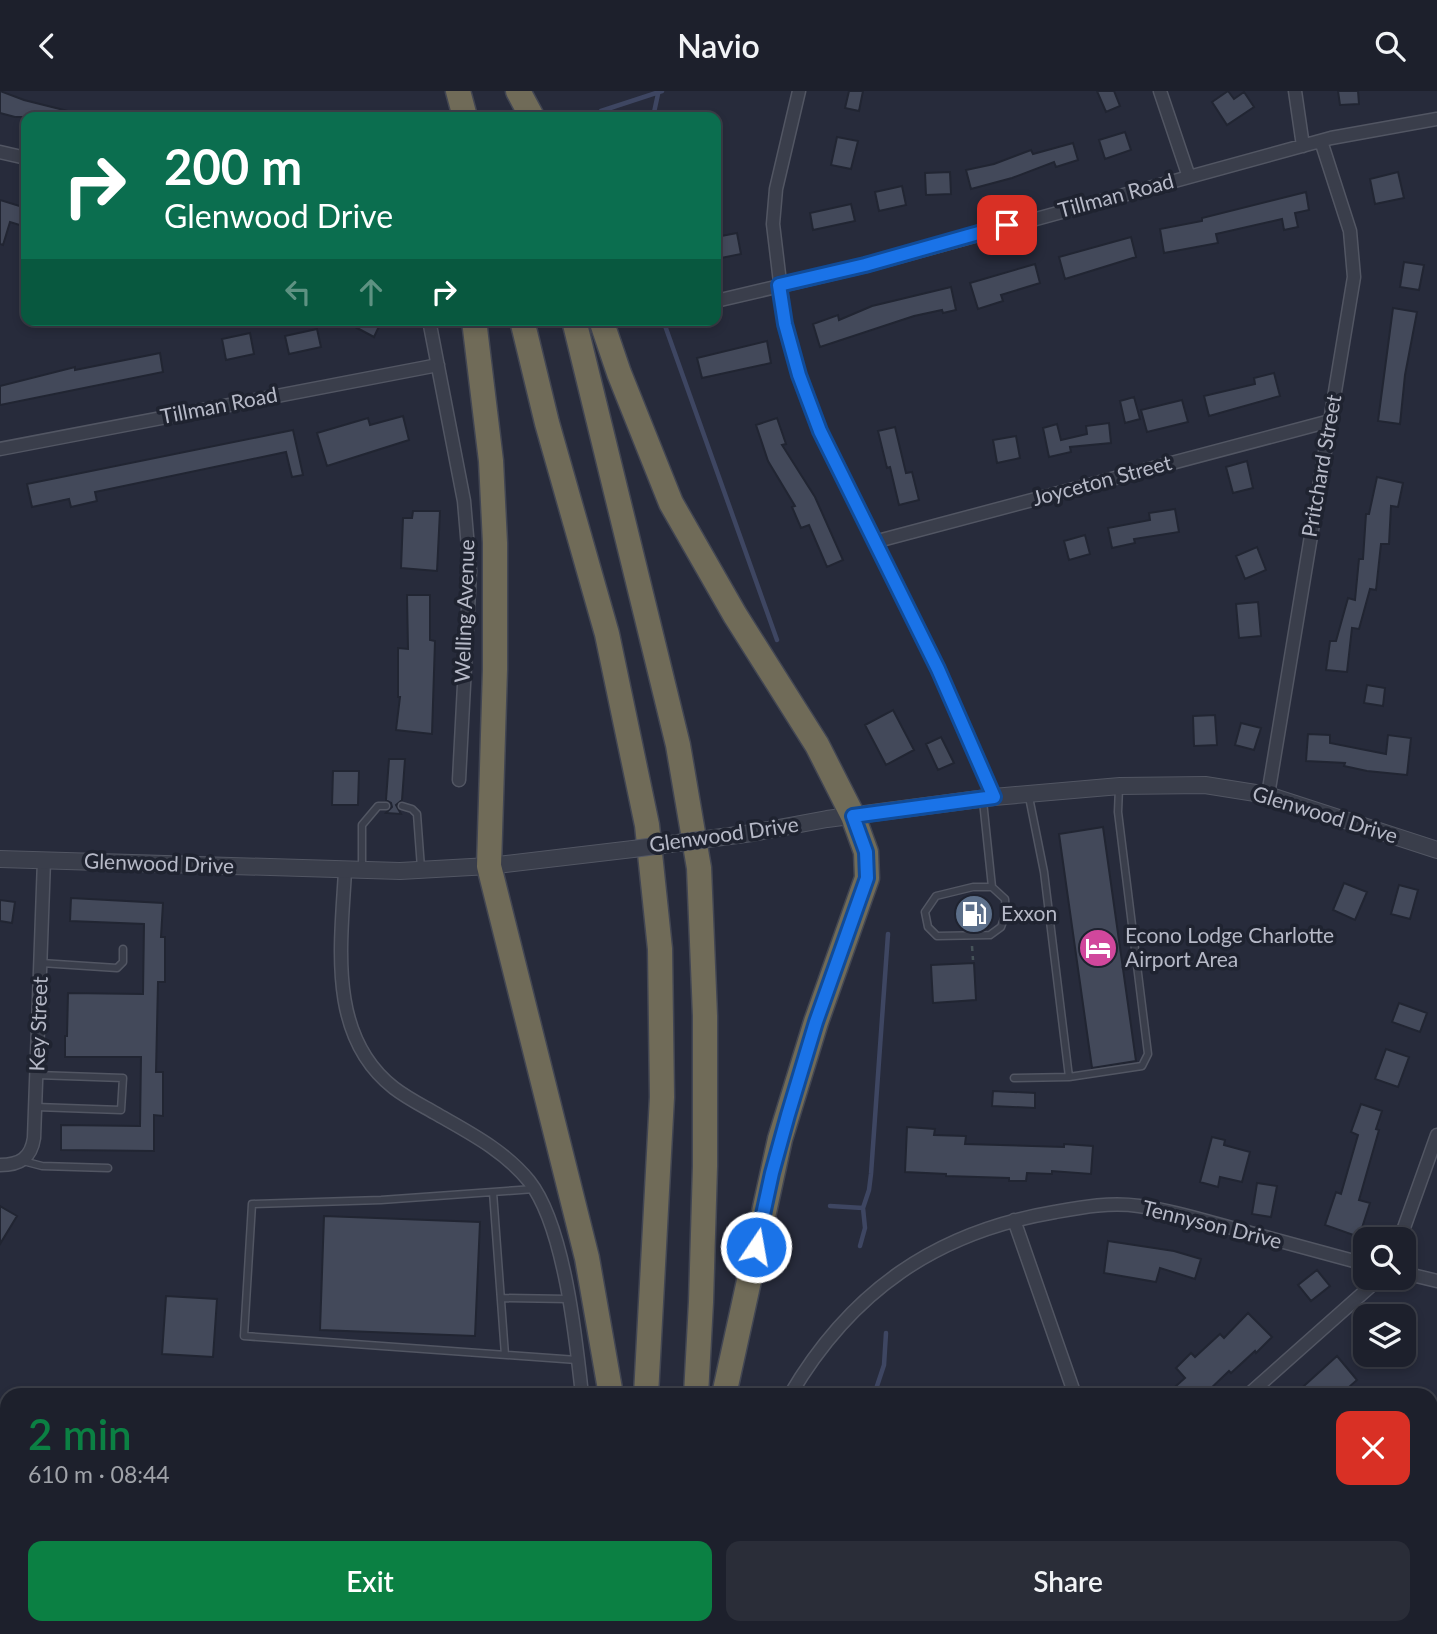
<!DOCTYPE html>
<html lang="en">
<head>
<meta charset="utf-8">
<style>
	body { margin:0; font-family:Lato,sans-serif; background:#2a2d38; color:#f1f3f6; height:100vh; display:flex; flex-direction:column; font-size:26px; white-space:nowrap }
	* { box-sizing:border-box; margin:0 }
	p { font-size:23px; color:#a0a3a9 }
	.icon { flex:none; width:38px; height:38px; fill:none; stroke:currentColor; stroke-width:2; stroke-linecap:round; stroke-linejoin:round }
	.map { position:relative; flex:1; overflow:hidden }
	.drawer { position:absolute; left:0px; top:1297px; width:1438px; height:247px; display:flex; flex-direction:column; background:#1d202c; border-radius:21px 21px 0 0; box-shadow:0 4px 10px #0003,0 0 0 2px #3b3e48 }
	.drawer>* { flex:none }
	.guide { position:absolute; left:21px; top:21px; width:700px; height:214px; border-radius:14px; box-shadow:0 4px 10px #0003,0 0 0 2px #3b3e48; background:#0b6e4f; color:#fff; overflow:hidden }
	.controls { position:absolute; left:1353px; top:1136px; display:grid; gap:14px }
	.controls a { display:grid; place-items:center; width:63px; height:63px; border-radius:14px; background:#1d202c; box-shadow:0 4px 10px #0003,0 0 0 2px #3b3e48; font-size:35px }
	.pin { position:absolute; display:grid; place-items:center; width:60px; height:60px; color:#fff; margin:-30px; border-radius:14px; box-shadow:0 4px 10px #0006 }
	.me { position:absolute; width:77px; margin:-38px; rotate:12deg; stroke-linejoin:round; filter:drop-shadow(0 0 5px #0008) }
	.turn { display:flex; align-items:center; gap:24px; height:147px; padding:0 28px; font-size:32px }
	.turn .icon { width:91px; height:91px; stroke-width:2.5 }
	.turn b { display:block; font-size:49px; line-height:60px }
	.lanes { display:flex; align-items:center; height:66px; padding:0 28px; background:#0003; justify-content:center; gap:35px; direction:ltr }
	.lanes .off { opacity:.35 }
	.round { display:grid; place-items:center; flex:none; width:74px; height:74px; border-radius:14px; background:#2a2d38 }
	.overview { display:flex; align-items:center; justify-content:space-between; height:119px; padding:0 28px }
	h1 { font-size:42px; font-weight:600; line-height:52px; color:#0b8043 }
	.primary-button { display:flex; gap:14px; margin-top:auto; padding:14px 28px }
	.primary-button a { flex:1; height:80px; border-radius:14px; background:#0b8043; color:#fff; font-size:28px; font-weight:600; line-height:80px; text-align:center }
	.primary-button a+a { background:#2a2d38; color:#f1f3f6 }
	header { display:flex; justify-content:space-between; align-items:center; height:91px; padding:0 28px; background:#1d202c; font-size:32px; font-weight:600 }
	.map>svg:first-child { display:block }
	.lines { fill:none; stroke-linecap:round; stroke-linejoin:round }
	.stream { stroke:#3e4662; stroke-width:4.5 }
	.building { fill:#43495a; stroke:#212532; stroke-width:2 }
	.service-casing { stroke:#525663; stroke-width:9 }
	.minor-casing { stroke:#525663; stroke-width:15 }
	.tertiary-casing { stroke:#525663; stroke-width:18 }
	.motorway-casing { stroke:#424653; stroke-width:27 }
	.path { stroke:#465359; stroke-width:2.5; stroke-dasharray:5 5; stroke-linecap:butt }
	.service { stroke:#3a3e4b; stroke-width:6 }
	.minor { stroke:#3a3e4b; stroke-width:12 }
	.tertiary { stroke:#3a3e4b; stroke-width:16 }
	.motorway { stroke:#706b58; stroke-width:24 }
	.tertiary-bridge-casing { stroke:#525663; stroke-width:18; stroke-linecap:butt }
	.tertiary-bridge { stroke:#3a3e4b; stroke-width:16 }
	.route-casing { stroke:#114b97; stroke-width:18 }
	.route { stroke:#1a73e8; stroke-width:12 }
	.labels { text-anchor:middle; stroke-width:7; stroke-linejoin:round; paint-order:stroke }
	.street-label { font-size:21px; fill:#b6b9c7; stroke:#1f2330 }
	.poi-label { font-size:21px; fill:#b6b9c7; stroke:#1f2330; text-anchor:start }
</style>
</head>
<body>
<header><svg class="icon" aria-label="back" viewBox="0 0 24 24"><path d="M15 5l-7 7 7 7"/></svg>Navio<svg class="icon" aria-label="search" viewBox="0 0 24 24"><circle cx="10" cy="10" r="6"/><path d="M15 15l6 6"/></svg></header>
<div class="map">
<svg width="1437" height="1543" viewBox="0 0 1437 1543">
	<rect width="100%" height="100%" fill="#272b3b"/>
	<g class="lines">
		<!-- stream -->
		<path class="stream" d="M601 20 662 0
			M653 26 658 3
			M663 229 777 549
			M830 1115 863 1117
			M860 1155 865 1137 863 1117 869 1099 871 1083 888 843
			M874 1304 884 1274 886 1242
			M796 1543 799 1536"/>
	</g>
	<!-- building -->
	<path class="building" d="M0 0 24 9 76 22V26H15L0 22Z
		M849 0H863L859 20 845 17Z
		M1097 0H1114L1120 15 1106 21Z
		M1228 0 1234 8 1244 1 1254 16 1227 34 1212 11Z
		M1338 0H1358L1359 13 1340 14Z
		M1125 41 1131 59 1105 68 1099 49Z
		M837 46 858 50 851 78 831 74Z
		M1073 52 1078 69 1056 76 1054 71 1012 87 971 98 966 79 994 73 1031 59 1033 63Z
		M950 81 951 103 926 104 925 82Z
		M1398 81 1404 107 1375 113 1370 88Z
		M902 95 906 114 879 120 875 101Z
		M1306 101 1309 119 1295 122 1298 136 1284 139 1282 128 1216 143 1218 152 1164 162 1160 138 1202 130V127Z
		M0 109 26 117V136L10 131 3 154 0 153Z
		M851 113 855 130 813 139 810 122Z
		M737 142 741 163 716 168V146Z
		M1131 146 1136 166 1065 188 1059 166Z
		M1404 171 1424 174 1419 199 1400 196Z
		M1035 173 1040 192 1001 204 1003 210 978 218 970 192Z
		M951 196 956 219 943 222 942 219 914 225 820 256 813 233 838 224 839 229 872 215Z
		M1393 217 1417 221 1405 284 1400 333 1378 330Z
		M342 229H382L374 246Z
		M317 238 321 256 289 263 285 245Z
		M250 242 254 263 226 269 222 248Z
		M767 250 771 272 702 287 697 267Z
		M160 262 163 281 0 314V295L75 276V279Z
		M1274 282 1280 305 1209 325 1204 305 1255 293 1254 287Z
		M1134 306 1140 328 1125 332 1120 310Z
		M1182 309 1188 331 1147 341 1141 319Z
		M403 325 409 349 327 375 317 342 368 327 370 334Z
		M777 327 786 353 782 354 815 406 843 469 827 476 809 434 801 437 792 416 795 415 768 370 756 334Z
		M1109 332 1111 352 1070 356 1071 361 1049 366 1043 337 1057 333 1061 349 1087 343 1086 335Z
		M895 336 906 382 912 381 919 409 899 414 890 376 887 377 878 340Z
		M293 339 303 384 292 386 286 361 95 401 97 410 71 416 69 408 32 416 27 393Z
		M1016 345 1020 367 997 372 993 349Z
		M1247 370 1253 397 1233 402 1226 376Z
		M1377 386 1403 392 1398 416 1391 415 1389 453H1381L1376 499 1370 498 1359 538 1352 537 1347 581 1326 579 1330 550H1336L1348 507 1355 509 1359 468H1363L1366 423H1369Z
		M1175 418 1179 441 1134 448 1135 452 1112 457 1108 437 1150 429 1149 422Z
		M413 420H440L437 480 401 477 403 427H412Z
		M1085 444 1090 463 1069 469 1064 450Z
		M1257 456 1266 479 1245 488 1236 465Z
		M407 504H430V549L435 550 432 643 396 639 400 606H398V557L408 558Z
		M1258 511 1261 545 1239 547 1236 513Z
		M1367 594 1385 597 1383 615 1364 612Z
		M893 619 914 659 886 674 865 634Z
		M1215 624 1217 654 1194 655 1193 625Z
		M1241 632 1261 637 1254 659 1235 654Z
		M1308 643 1330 644V652L1386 663 1388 644 1411 647 1407 684 1367 680 1344 675 1345 672 1306 670Z
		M941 646 954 672 938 679 926 653Z
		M389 668H405L402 709 396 714 401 723 386 722 392 716 391 712 386 709Z
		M333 680H359L358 714H332Z
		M1103 736 1136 970 1092 977 1059 743Z
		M1344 792 1367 801 1355 829 1333 819Z
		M1399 794 1418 799 1410 828 1391 823Z
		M71 807 163 812 161 846H165V891H158L156 981H163V1025L154 1024V1060L61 1059V1034L140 1035 141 966H65V945H67L68 902 143 903 144 833 70 830Z
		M0 809 15 811 12 832 0 830Z
		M974 872 976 909 933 912 931 874Z
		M1399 912 1427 922 1420 941 1392 931Z
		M1386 958 1409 966 1398 996 1375 988Z
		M993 1000 1035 1002V1017L992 1015Z
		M1361 1013 1382 1020 1376 1038 1379 1039 1359 1109 1370 1112 1359 1146 1325 1134 1336 1101 1341 1103 1358 1044 1351 1041Z
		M907 1036 935 1038 934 1044 966 1045 965 1053 1064 1056V1053L1093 1055 1091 1083 1052 1080V1083L1027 1082 1026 1090H1009V1087L946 1085V1083L905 1081Z
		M1212 1046 1225 1049 1224 1054 1250 1061 1242 1091 1220 1086 1218 1096 1200 1091Z
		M1257 1092 1277 1095 1271 1126 1252 1123Z
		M0 1115 17 1125 0 1153Z
		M324 1125 480 1131 475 1245 320 1239Z
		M1108 1150 1174 1160 1201 1168 1195 1188 1160 1177 1156 1191 1104 1182Z
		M1317 1179 1330 1195 1311 1210 1298 1194Z
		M166 1205 217 1208 213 1266 162 1263Z
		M1248 1222 1272 1246 1256 1262 1255 1260 1231 1282 1229 1280 1204 1304H1166L1185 1287 1176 1277 1191 1262 1195 1266 1220 1243 1224 1247Z
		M1337 1265 1357 1289 1340 1304H1294Z"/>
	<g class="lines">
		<defs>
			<path id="service" d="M1029 706 1044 781 1069 986 1142 975 1148 963 1118 721 1119 696
				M983 710 992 796H973L936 805 925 821 928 836 937 845 990 844 1001 836 1006 822 1005 808 992 796
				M402 715 412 718 417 723 421 777
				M362 778V734L378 715H386
				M41 872 117 877 123 871V858
				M1014 987 1069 986
				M36 1016 121 1019 123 987 37 984
				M23 1070 42 1075 108 1077
				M534 1098 381 1109 252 1113 244 1245 577 1269
				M493 1101 505 1264
				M501 1207 568 1208
				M0 1398 7 1396
				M332 1536 427 1543"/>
			<path id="minor" d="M799 0 776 98 773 133 785 233 799 284 820 339 938 578 994 706
				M1160 0 1189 86
				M1295 0 1303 55
				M0 61 26 67
				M716 210 865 175 1331 47 1437 28
				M429 229 464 410 470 480 459 689
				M0 358 438 274
				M874 451 1330 330
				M1268 704 1354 186 1350 140 1321 50
				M345 780C341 854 327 945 394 997 407 1007 421 1014 435 1022 468 1041 504 1059 529 1090 564 1134 576 1247 582 1304
				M0 1074C20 1074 31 1067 34 1047L44 769
				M1014 1129 1075 1304
				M1400 1148 1437 1044
				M1404 1182 1437 1190
				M790 1304C851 1200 936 1141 1055 1121 1083 1116 1110 1111 1139 1115 1171 1119 1201 1129 1232 1137 1276 1149 1321 1161 1365 1173
				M1248 1304 1381 1186
				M584 1543V1536
				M739 1543V1536
				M979 1543 984 1536
				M1394 1543 1400 1536"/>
			<path id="tertiary" d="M752 742 827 728 994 706 1120 695 1205 694 1268 704 1437 759
				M0 768 400 780 489 775 633 758"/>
			<path id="motorway" d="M458 0 465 26
				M518 0 532 26
				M474 229 491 370 495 452V578L489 775 587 1167 611 1304
				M522 229 547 332 607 543 647 734 660 858 662 1006 646 1304
				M574 229 678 654 699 777 705 925V1075L701 1211 696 1304
				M601 229 619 282 671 412 735 524 817 654 853 725 866 761 867 787 816 931 780 1048 724 1304
				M626 1536V1543
				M683 1543V1536"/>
		</defs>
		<!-- service casing -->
		<use href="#service" class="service-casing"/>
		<!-- minor casing -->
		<use href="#minor" class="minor-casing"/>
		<!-- tertiary casing -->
		<use href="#tertiary" class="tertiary-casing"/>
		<!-- motorway casing -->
		<use href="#motorway" class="motorway-casing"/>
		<!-- path -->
		<path class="path" d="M972 855 973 869"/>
		<!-- service -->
		<use href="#service" class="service"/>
		<!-- minor -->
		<use href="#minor" class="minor"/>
		<!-- tertiary -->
		<use href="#tertiary" class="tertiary"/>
		<!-- motorway -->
		<use href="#motorway" class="motorway"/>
		<defs>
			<path id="tertiary-bridge" d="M633 758 752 742"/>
		</defs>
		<!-- tertiary-bridge casing -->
		<use href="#tertiary-bridge" class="tertiary-bridge-casing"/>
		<!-- tertiary-bridge -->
		<use href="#tertiary-bridge" class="tertiary-bridge"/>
	</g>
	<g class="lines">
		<defs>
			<path id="route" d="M756 1156 772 1082 788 1024 816 931 867 787 866 761 853 725 994 706 938 578 820 340 799 284 785 233 779 194 865 174 1007 134"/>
		</defs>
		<!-- route casing -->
		<use href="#route" class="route-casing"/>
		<!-- route -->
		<use href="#route" class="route"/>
	</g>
	<!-- icons -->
	<defs>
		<symbol id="fuel-disc" viewBox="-11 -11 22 22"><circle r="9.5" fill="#5c6f8a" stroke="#1f2330"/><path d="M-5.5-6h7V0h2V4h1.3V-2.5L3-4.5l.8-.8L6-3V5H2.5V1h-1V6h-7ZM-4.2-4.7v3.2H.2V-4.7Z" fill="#fff"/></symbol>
		<symbol id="hotel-disc" viewBox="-11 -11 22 22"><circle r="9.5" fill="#d1479c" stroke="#1f2330"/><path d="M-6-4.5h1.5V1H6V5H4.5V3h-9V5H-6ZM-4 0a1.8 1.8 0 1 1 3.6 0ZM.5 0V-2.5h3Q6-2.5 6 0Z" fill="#fff"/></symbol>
	</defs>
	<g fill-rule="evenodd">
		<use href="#fuel-disc" x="952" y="801" width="44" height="44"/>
		<use href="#hotel-disc" x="1076" y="835" width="44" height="44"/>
	</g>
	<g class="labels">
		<!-- street labels -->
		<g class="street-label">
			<text transform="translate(1116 105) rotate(-15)" y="7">Tillman Road</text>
			<text transform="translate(219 315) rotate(-11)" y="7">Tillman Road</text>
			<text transform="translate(1322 375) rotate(-80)" y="7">Pritchard Street</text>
			<text transform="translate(1102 390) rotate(-15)" y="7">Joyceton Street</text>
			<text transform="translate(465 520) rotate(-88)" y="7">Welling Avenue</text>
			<text transform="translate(1325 724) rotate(17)" y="7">Glenwood Drive</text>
			<text transform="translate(724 744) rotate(-8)" y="7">Glenwood Drive</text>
			<text transform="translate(159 773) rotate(2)" y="7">Glenwood Drive</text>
			<text transform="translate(39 933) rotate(-88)" y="7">Key Street</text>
			<text transform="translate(1212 1134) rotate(14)" y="7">Tennyson Drive</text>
		</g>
		<!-- poi labels -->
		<g class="poi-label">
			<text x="1001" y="830">Exxon</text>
			<text x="1125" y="852">Econo Lodge Charlotte<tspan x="1125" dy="24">Airport Area</tspan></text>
		</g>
	</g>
</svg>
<div class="controls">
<a><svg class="icon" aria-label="search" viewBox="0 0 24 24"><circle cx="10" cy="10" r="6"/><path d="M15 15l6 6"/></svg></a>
<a><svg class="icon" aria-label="layers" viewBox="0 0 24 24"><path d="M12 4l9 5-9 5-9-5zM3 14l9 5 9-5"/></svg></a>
</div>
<div class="pin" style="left:1007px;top:134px;background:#d93025"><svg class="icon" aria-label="arrive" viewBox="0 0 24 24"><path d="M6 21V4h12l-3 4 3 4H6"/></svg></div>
<svg class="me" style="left:756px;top:1156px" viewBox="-20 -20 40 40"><circle r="17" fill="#1a73e8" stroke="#fff" stroke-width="3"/><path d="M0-11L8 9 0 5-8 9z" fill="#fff"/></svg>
<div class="guide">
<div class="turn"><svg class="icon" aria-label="right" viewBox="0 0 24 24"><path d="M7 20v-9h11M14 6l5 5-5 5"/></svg><div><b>200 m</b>Glenwood Drive</div></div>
<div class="lanes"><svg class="icon off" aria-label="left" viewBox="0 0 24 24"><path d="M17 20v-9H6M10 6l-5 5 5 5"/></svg><svg class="icon off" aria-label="ahead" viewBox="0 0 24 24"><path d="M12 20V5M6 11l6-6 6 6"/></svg><svg class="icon" aria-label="right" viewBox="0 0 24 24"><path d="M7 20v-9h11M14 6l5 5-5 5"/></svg></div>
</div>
<section class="drawer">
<div class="overview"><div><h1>2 min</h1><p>610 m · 08:44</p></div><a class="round" style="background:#d93025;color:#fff"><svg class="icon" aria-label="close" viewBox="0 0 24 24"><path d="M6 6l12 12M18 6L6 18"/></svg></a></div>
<div class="primary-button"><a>Exit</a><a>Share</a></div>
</section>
</div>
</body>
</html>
